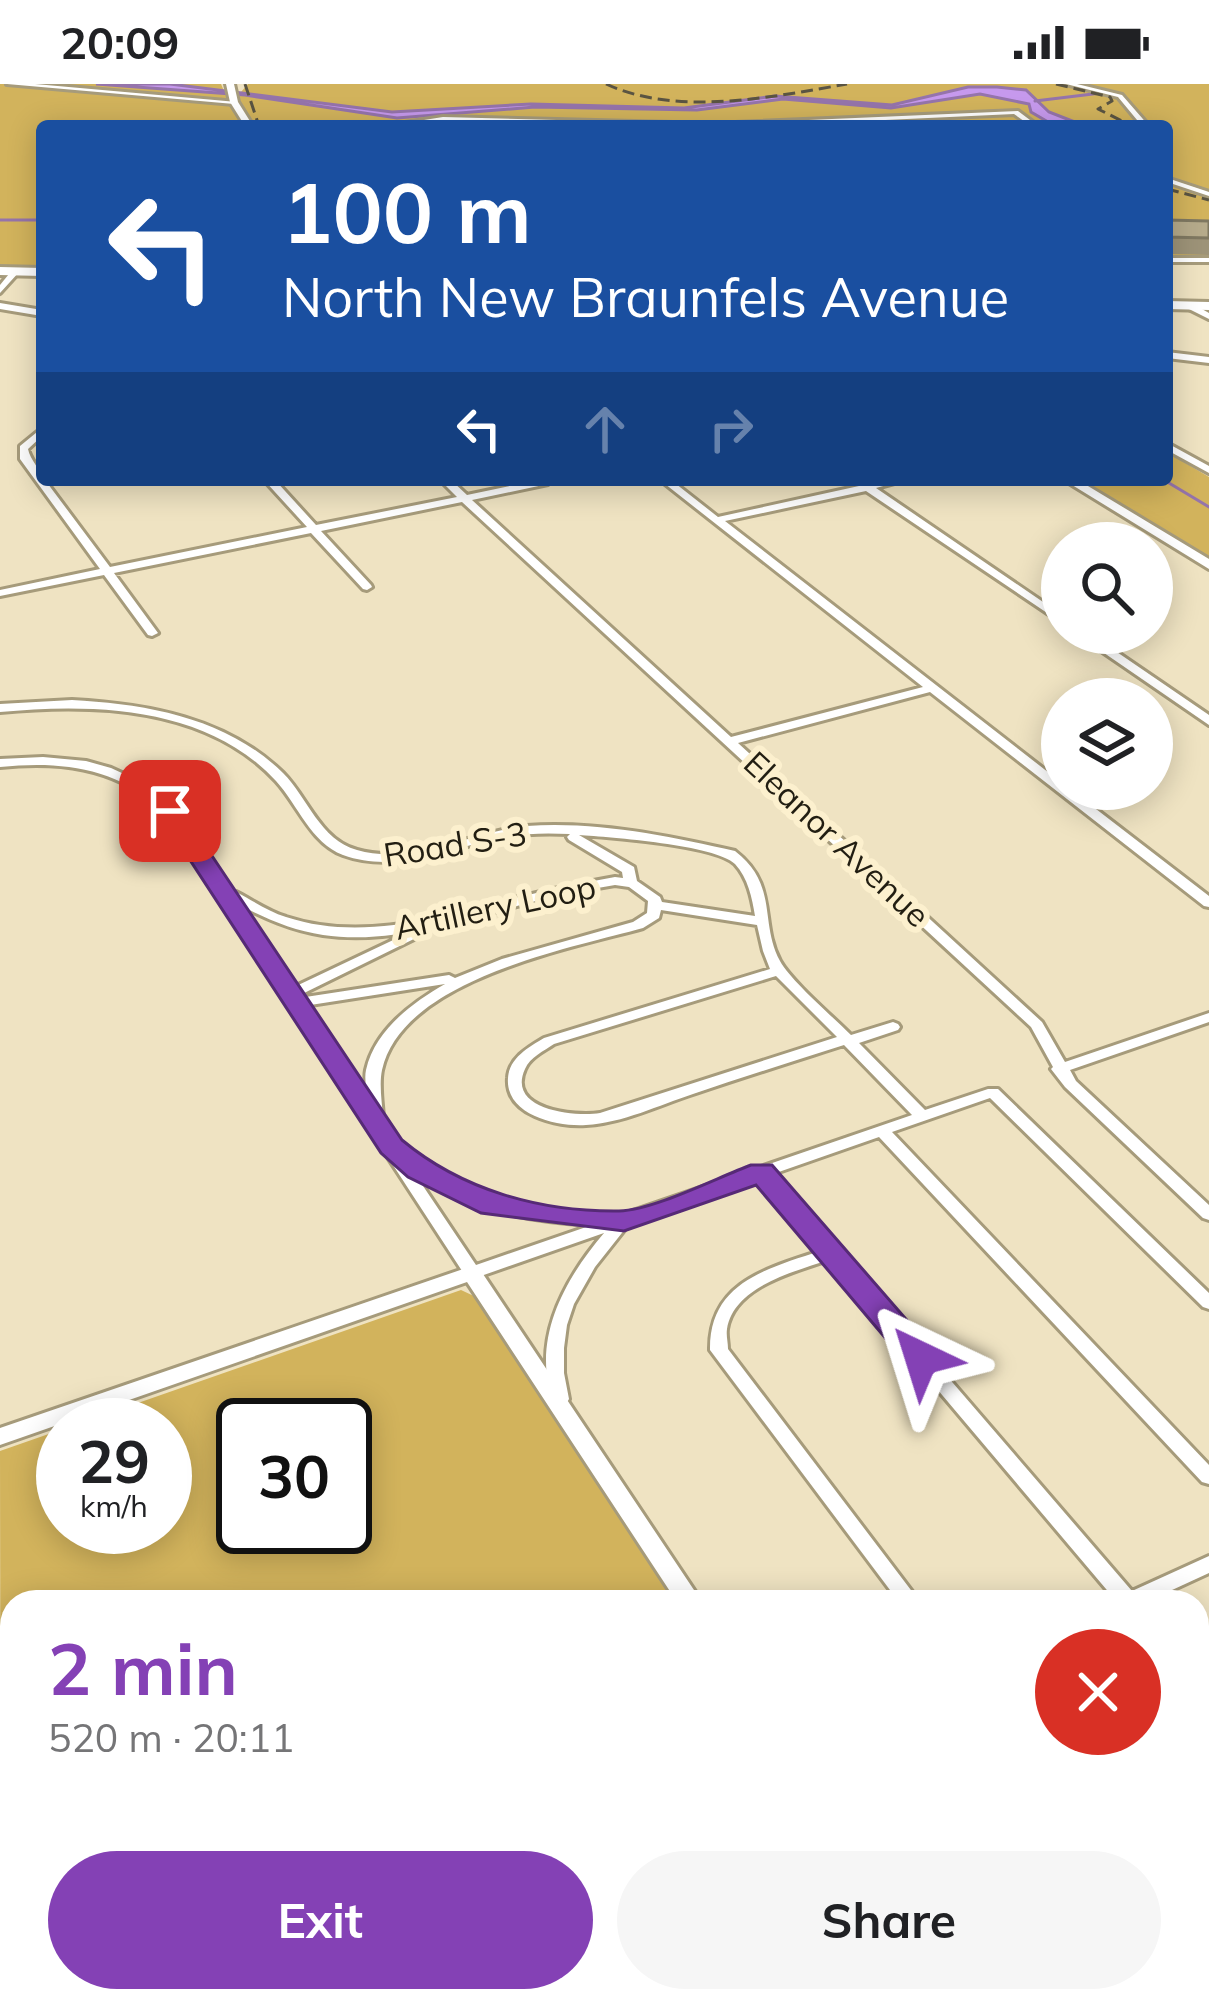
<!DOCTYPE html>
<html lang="en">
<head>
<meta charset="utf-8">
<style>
	body { margin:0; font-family:Mulish,sans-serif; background:#f6f6f6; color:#202124; height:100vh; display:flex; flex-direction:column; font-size:45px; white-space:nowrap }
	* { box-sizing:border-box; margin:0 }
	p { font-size:39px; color:#757577 }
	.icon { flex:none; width:66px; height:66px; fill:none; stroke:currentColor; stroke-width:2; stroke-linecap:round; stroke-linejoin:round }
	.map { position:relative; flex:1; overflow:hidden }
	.side { position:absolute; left:0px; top:1506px; width:1209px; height:423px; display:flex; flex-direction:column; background:#fff; border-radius:36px 36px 0 0; box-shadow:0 6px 30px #0003 }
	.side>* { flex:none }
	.hud { position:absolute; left:36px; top:36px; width:1137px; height:366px; border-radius:12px; box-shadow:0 6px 30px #0003; background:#1a4fa0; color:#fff; overflow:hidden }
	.controls { position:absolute; left:1041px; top:438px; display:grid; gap:24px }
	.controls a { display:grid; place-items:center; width:132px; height:132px; border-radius:50%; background:#fff; box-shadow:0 6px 30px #0003; font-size:60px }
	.speed { position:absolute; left:36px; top:1314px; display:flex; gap:24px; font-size:60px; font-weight:700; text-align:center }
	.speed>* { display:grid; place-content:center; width:156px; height:156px; border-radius:50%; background:#fff; box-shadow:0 6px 30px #0003; line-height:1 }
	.speed small { font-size:30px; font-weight:400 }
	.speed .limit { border:6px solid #111; border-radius:18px; background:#fff; color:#111 }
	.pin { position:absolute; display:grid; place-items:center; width:102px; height:102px; color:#fff; margin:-51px; border-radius:24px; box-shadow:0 6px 18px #0006 }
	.me { position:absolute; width:132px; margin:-66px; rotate:319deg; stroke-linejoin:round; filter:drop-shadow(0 0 9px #0008) }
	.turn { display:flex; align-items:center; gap:42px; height:252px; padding:0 48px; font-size:54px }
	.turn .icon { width:156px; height:156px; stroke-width:2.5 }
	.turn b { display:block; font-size:84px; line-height:102px }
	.lanes { display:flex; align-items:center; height:114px; padding:0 48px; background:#0003; justify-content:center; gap:60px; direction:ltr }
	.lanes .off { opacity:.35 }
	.round { display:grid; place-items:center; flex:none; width:126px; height:126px; border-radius:63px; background:#f6f6f6 }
	.overview { display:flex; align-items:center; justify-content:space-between; height:204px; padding:0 48px }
	h1 { font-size:72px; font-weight:700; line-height:90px; color:#8441b5 }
	.primary-button { display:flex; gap:24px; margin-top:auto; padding:24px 48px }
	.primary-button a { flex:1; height:138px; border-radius:72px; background:#8441b5; color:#fff; font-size:48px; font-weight:700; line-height:138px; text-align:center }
	.primary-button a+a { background:#f6f6f6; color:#202124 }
	.status { display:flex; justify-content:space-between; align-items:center; height:84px; padding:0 60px; background:#fff; direction:ltr }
	.status svg { height:33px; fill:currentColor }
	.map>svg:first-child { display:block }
	.green { fill:#d2b35c; fill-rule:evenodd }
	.water { fill:#c699ed; stroke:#9574ab; stroke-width:3 }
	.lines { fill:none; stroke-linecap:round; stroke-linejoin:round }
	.stream { stroke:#9574ab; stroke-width:3 }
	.minor-casing { stroke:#a69b7b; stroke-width:6 }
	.tertiary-casing { stroke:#a69b7b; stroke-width:6 }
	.primary-casing { stroke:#a69b7b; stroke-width:6 }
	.minor { fill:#fff; fill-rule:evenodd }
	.tertiary { fill:#fff; fill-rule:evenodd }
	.primary { fill:#fff; fill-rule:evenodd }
	.rail { stroke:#5a5442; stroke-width:3; stroke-dasharray:12 6; stroke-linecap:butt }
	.wall { fill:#9d9378 }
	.building { fill:#b6ab8b; stroke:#7f7861; stroke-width:3 }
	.route { fill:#8441b5; stroke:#562a76; stroke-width:3 }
	.labels { text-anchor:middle; stroke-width:12; stroke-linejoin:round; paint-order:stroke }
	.street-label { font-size:33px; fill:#221e12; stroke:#fcf0ce }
</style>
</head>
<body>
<div class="status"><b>20:09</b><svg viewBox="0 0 49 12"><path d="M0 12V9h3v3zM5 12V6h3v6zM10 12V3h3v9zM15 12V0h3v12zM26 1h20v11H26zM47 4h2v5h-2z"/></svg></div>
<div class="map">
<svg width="1209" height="1928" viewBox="0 0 1209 1928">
	<rect width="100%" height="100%" fill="#efe3c2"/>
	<!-- green -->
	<path class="green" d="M0 0H221L224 7 241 8 248 0H1209V174L1167 173V42H42V183L0 181Z
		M1167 368 1209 393V474L1081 396H1167Z
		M461 1206 476 1213 676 1518H12V1917H195L170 1928H1L0 1367 63 1345V1443H165V1341H75ZM243 1341H345V1443H243Z
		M222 1917H764L771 1928H225Z"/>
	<!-- water -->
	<path class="water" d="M96 0H170L392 28 531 20 684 24 775 12 892 21 968 3H997L1026 6 1049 28 1085 42H1055L1031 28 1029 20 980 10 891 24 783 15 697 26 535 23 397 34 245 11Z"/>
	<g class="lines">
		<!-- stream -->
		<path class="stream" d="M1035 17 1101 9
			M0 136H42
			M1164 396 1209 423"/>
		<defs>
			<path id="minor" d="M7 0H35L237 18 234 20Z
				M1066 0H1077L1122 11 1149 42H1142L1118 13Z
				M1018 27 1038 42H1031L1014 30 757 42H632L443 37 386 42 443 33 712 40Z
				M1167 94 1209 108V112L1167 98Z
				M1167 174H1209V178H1167Z
				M13 185 20 187 0 209V201Z
				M0 219 42 226V232L0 225Z
				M1185 219H1191L1209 229V235L1185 223Z
				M1167 268 1209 273V279L1167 274Z
				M42 344V352L28 365C30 376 41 385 42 396H45L110 483 307 443 264 396H275L316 441 457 413 440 396H451L467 411 538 396H552L548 400 472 416 731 653 923 603 660 396H671L718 433 859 402 852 396H864L869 400 886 396H905L876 404 1062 531V539L866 407 725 437 1062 699V705H1070L1209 812V823L1204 822 930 608 738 659 1042 938 1065 978 1209 929V938L1070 986 1076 997 1209 1121V1136L1203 1134 1065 1003 1051 985 1053 983 1031 943 462 418 321 447 371 501 372 503 367 506 363 505 311 449 114 489 158 549 152 552 148 551 104 491 0 512V506L100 485 20 375V362Z
				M1167 359 1209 382V389L1167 366Z
				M1075 549H1089L1209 631V641Z
				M72 616C147 620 227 634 283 689 308 714 320 756 357 766 413 782 472 747 527 742 595 737 669 752 735 767 779 801 759 838 780 877 791 897 833 933 851 951L893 938 898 940 900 943 898 946 859 959 925 1026 988 1005H998L1209 1209V1225L1203 1223 990 1014 892 1048 1209 1381V1400L1202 1398 879 1053 773 1090 1132 1507 1209 1472V1489L1146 1518H1117L828 1176C794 1188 734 1202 727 1245 726 1252 728 1258 728 1265L920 1518H899L710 1266C709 1199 766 1185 820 1167L759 1095 629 1140 595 1183 574 1220 567 1241 564 1264V1289L569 1315 566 1320 560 1322 554 1320C530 1257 564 1196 604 1149L478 1193H466L158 721C111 683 59 677 0 683V675L43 673 86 677 111 684 150 702 168 715 229 808H236C252 816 269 828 286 833 362 858 440 833 515 814 548 806 581 799 615 793L623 794 622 788 569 756 567 753 570 750C548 749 527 749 506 753 453 762 398 791 343 771 311 759 298 721 276 697 207 622 93 619 0 628V620ZM579 751C610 753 716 761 735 780 748 794 752 814 755 832L662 818 660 813 637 797 634 783ZM615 801 629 803 648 817 647 829 633 838 502 875 455 894 449 891 299 914 298 912 420 852 413 848 408 849 292 904 236 819C264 834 291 846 323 851 390 861 460 837 524 820 554 812 584 806 615 801ZM661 826 757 841 763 867 770 885 544 954C529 963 509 974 508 994 505 1031 557 1043 586 1041 623 1039 659 1021 693 1010 743 993 794 977 844 961L912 1031 618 1132 559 1127 506 1118 460 1102 413 1072H403L380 1037 383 1033C382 1019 379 1000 382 986 402 896 567 865 643 844L659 834ZM776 892 837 953 600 1029C575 1033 506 1026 525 985 530 973 544 967 554 960ZM445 900C412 919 375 946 366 986 364 995 367 1007 367 1017L304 922ZM415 1090C466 1127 531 1137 592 1141L476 1181Z"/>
			<path id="tertiary" d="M226 0H234L238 18 253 42H245L230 18Z
				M1064 396H1078L1209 475V485Z
				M472 1182 479 1184 702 1518H677L467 1198 0 1361V1344Z
				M941 1917H971L976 1928H946Z"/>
			<path id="primary" d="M0 183 42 184V192L0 191Z
				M1167 217 1209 218V226L1167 225Z"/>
		</defs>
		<!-- minor casing -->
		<use href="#minor" class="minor-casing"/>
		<!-- tertiary casing -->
		<use href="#tertiary" class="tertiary-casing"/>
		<!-- primary casing -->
		<use href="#primary" class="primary-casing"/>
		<!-- minor -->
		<use href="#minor" class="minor"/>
		<!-- tertiary -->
		<use href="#tertiary" class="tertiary"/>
		<!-- primary -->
		<use href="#primary" class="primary"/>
		<!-- rail -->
		<path class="rail" d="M245 0 259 42
			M606 0C678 33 772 13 847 0
			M1056 0 1110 13 1112 17 1098 25 1132 42
			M1167 105 1209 116"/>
	</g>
	<!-- wall -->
	<path class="wall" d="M1167 136 1209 137V171L1167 170Z"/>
	<!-- building -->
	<path class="building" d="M1167 136 1209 137V154L1167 153Z"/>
	<!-- route -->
	<path class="route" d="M170 720 182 727 402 1056C462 1106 540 1128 619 1127 654 1126 716 1094 751 1081H772L932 1265 937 1274 932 1282H909L756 1101 624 1147 481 1129 408 1093 381 1069 158 727Z"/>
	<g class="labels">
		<!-- street labels -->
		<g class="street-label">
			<text transform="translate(837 755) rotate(43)" y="12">Eleanor Avenue</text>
			<text transform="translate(455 760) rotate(-9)" y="12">Road S-3</text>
			<text transform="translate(495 823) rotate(-12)" y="12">Artillery Loop</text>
		</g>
	</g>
</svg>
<div class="controls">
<a><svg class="icon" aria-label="search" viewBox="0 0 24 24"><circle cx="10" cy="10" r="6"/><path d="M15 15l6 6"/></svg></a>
<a><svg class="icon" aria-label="layers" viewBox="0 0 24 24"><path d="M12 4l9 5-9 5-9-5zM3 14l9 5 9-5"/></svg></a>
</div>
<div class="speed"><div>29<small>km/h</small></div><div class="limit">30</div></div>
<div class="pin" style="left:170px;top:727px;background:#d93025"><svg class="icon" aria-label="arrive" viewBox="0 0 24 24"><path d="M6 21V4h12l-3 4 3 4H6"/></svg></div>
<svg class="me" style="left:921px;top:1274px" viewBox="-20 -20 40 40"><path d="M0-17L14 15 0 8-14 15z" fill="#8441b5" stroke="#fff" stroke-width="4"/></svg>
<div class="hud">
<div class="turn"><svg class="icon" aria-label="left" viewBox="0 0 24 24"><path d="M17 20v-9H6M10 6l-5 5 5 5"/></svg><div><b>100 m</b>North New Braunfels Avenue</div></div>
<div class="lanes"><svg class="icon" aria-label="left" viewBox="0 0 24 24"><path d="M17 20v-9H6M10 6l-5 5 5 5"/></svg><svg class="icon off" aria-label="ahead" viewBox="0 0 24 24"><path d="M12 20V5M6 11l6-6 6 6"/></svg><svg class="icon off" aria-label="right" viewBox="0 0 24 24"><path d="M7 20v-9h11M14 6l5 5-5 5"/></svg></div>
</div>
<section class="side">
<div class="overview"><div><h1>2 min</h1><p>520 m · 20:11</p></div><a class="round" style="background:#d93025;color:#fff"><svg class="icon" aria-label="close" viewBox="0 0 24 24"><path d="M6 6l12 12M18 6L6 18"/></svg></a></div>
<div class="primary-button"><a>Exit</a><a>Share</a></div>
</section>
</div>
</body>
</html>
